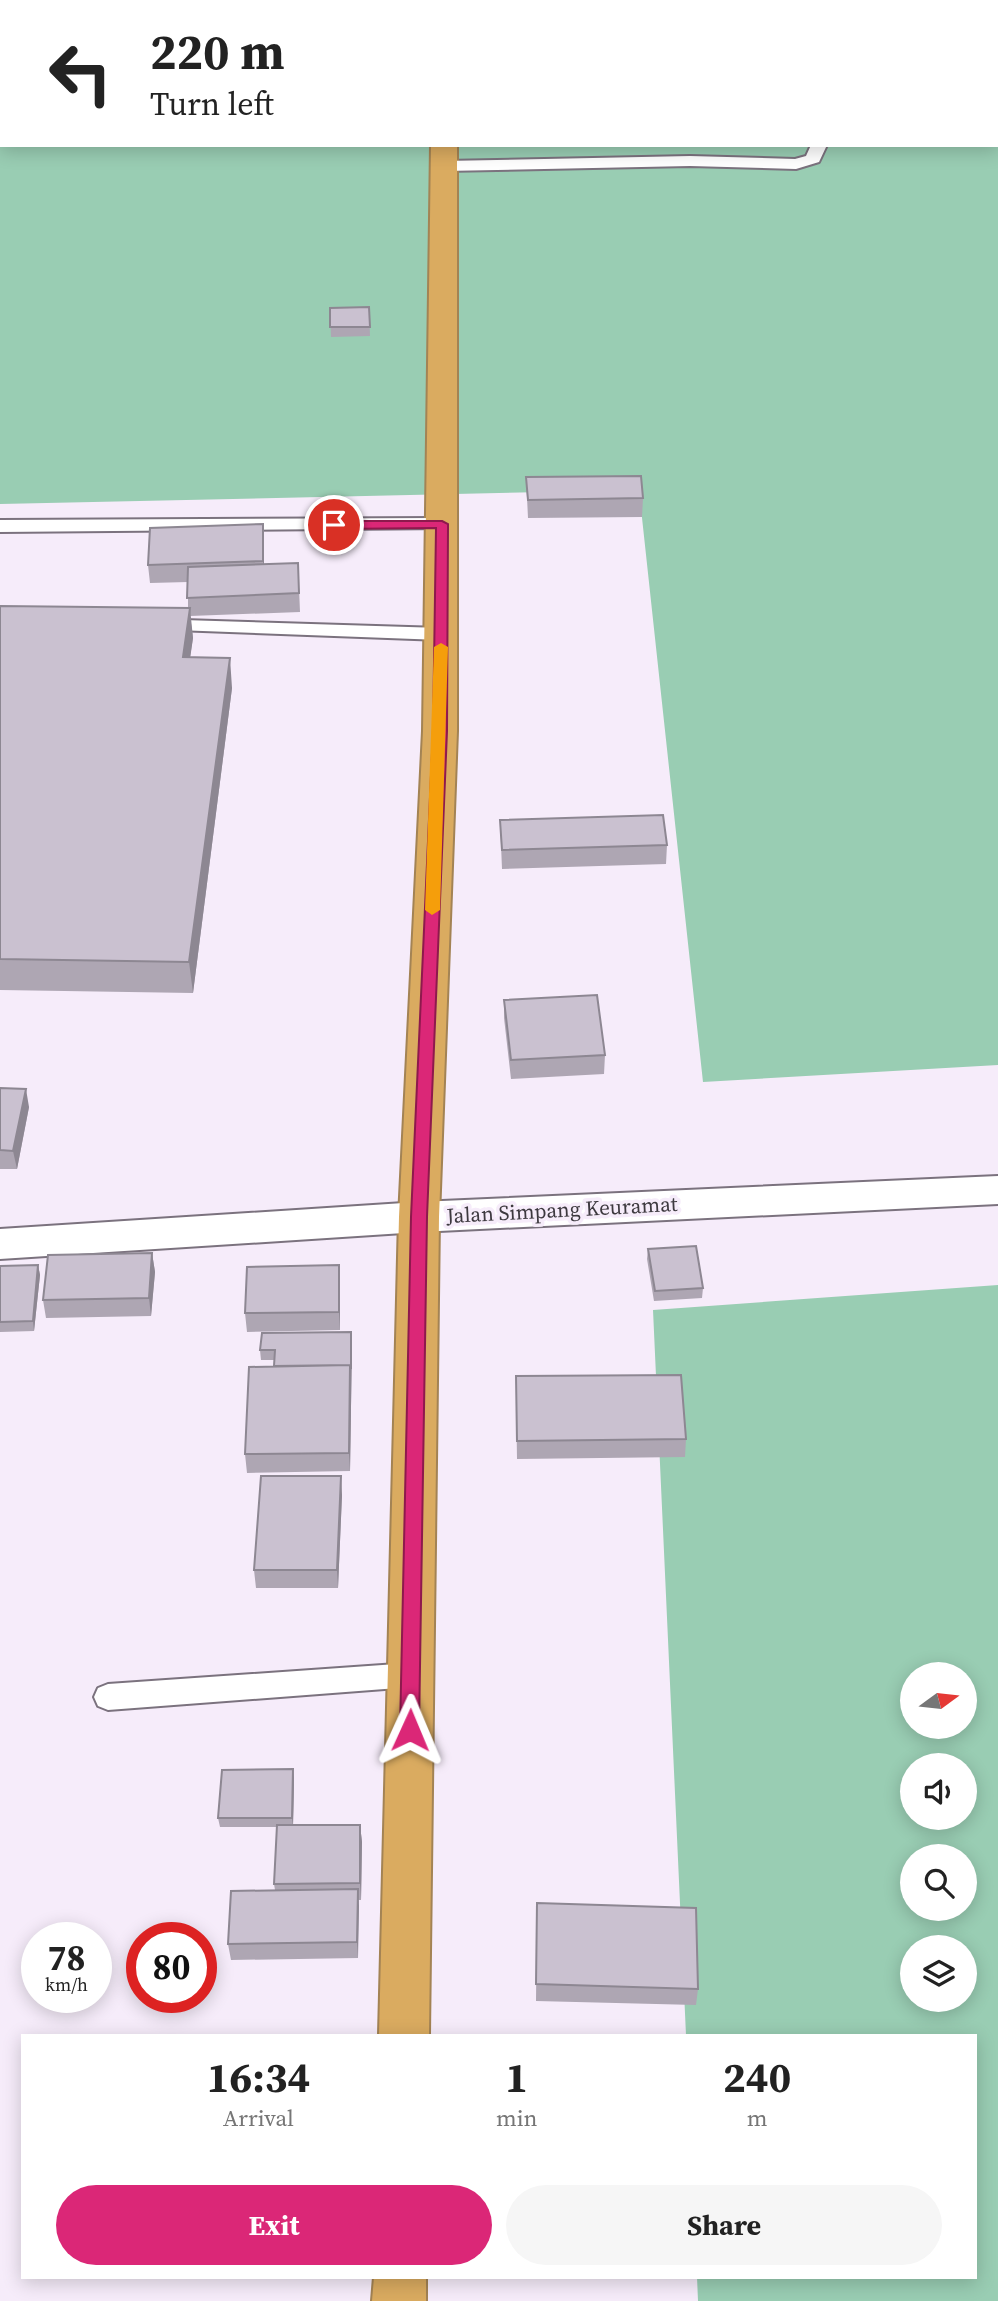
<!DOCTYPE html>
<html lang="en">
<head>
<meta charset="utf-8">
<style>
	body { margin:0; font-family:"Source Serif 4",serif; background:#f6f6f6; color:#222; height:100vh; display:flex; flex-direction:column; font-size:26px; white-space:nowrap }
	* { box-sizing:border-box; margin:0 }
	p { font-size:23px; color:#767676 }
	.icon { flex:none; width:38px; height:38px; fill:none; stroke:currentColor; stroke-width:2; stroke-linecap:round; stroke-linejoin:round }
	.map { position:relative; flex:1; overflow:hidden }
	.details { position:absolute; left:21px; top:2034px; width:956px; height:245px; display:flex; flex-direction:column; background:#fff; border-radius:0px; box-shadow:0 4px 18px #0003 }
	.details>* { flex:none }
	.guide { position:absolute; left:0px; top:0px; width:999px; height:147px; box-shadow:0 4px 18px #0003; background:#fff; color:#222; overflow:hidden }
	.needle { width:46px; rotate:75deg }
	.tools { position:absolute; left:900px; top:1662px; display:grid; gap:14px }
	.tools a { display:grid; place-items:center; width:77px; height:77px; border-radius:50%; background:#fff; box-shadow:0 4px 18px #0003; font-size:35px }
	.speed { position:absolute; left:21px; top:1922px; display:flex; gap:14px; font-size:35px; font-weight:700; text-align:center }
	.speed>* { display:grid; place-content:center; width:91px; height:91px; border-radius:50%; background:#fff; box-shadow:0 4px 18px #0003; line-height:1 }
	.speed small { font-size:18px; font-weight:400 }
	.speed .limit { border:10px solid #d22; background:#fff; color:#111 }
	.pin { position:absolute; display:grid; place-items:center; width:60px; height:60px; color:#fff; margin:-30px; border:4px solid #fff; border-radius:50%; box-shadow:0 2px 7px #0007 }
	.me { position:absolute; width:77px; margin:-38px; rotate:1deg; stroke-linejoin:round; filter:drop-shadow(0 0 5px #0008) }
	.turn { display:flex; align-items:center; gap:24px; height:147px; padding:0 35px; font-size:32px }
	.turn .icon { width:91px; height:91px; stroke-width:2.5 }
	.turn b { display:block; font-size:49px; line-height:60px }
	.eta { display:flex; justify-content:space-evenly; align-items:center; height:119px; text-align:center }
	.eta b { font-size:42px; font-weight:700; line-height:49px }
	.primary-button { display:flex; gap:14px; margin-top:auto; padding:14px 35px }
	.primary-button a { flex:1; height:80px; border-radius:42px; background:#db2777; color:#fff; font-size:28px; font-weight:700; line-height:80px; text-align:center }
	.primary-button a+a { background:#f6f6f6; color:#222 }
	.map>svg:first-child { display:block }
	.green { fill:#99cdb3; fill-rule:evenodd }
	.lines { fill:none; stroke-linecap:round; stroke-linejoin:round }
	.lane-casing { stroke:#7b727e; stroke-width:4 }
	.secondary-casing { stroke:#7b727e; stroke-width:4 }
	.highway-casing { stroke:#a38354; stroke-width:4 }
	.lane { fill:#fff; fill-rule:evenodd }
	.secondary { fill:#fff; fill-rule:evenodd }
	.highway { fill:#daab60; fill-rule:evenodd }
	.wall { fill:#aea6b3 }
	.shaded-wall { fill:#8d8792 }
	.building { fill:#cac1d0; stroke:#8d8792; stroke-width:2 }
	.route { fill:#db2777; stroke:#8e194d; stroke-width:2 }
	.slow { fill:#f59e0b }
	.labels { text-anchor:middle; stroke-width:7; stroke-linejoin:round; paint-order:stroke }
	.street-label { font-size:21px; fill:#3d393f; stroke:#f6ecfa }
</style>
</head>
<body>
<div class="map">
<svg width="998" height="2301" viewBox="0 0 998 2301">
	<rect width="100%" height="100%" fill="#f6ecfa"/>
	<!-- green -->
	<path class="green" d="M0 0H998V1065L703 1082 639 490 0 504ZM2 2H998V145H2Z
		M998 1285V2301H698L697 2277H975V2035H686L653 1310ZM912 1675H964V1727H912ZM912 1766H964V1818H912ZM912 1857H964V1909H912ZM912 1948H964V2000H912Z"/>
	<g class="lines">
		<defs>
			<path id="lane" d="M515 0H533L514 2Z
				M811 145H827L819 162 796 169 690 166 444 171 436 166 444 161 690 156 795 159 806 156Z
				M442 518 449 520 452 524 449 528 0 532V520Z
				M183 620 441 628 448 630 451 634 448 638 441 640 176 630 173 626 176 622Z
				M411 1663 421 1666 425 1675 421 1684 411 1687 108 1710 98 1706 94 1697 98 1688 108 1684Z"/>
			<path id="secondary" d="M998 1176V1204L419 1232 0 1259V1229L419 1202Z"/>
			<path id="highway" d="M433 0H457V2H433Z
				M431 145H457V731L439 1217 429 2035H379L399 1217 423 731Z
				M374 2277H426V2301H372Z"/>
		</defs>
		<!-- lane casing -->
		<use href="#lane" class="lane-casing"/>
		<!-- secondary casing -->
		<use href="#secondary" class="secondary-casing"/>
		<!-- highway casing -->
		<use href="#highway" class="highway-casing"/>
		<!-- lane -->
		<use href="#lane" class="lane"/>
		<!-- secondary -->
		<use href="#secondary" class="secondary"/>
		<!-- highway -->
		<use href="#highway" class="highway"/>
	</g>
	<!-- wall -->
	<path class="wall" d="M601 0H975V2H601Z
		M369 307 370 336 331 337 330 308Z
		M526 477 643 498 642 517 528 518Z
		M263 524 264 564 298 563 300 612 190 616 193 638 190 657 232 688 193 993 0 990V606L188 608V582L150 583 148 565Z
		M500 820 667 845 666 864 502 869Z
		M504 1000 605 1055 604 1074 511 1079 504 1018Z
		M0 1088 29 1107 17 1169H0Z
		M648 1249 703 1288 702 1298 654 1301 647 1259Z
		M152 1253 155 1272 151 1316 46 1318 43 1300Z
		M38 1265 40 1275 34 1331 0 1332V1266Z
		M340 1284V1330L247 1332 245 1313Z
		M352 1342 350 1471 247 1473 245 1454 274 1366V1360H261L260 1350Z
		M516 1394 686 1439 685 1457 517 1459Z
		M342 1495 338 1588H256L254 1570Z
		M293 1769 294 1778 293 1825H360L362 1842 361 1900H358V1958L231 1960 228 1944 275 1890 274 1884 277 1827H220L218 1818Z
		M537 1903 698 1989 696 2005 536 2001Z"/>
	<!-- shaded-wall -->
	<path class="shaded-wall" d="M263 524 264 542V579L263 561Z
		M190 608 193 638 186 687 183 657Z
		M230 658 232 688 193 993 189 962Z
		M26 1089 29 1107 17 1169 13 1151Z
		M152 1253 155 1272 151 1316 149 1298Z
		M38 1265 40 1275 34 1331 33 1321Z
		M339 1265 340 1284V1330L339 1312Z
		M351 1332 352 1342 350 1471 349 1453Z
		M341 1476 342 1495 338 1588 337 1570Z
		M293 1769 294 1778 293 1827 292 1818Z
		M360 1825 362 1842 361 1900 360 1883Z
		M358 1889 359 1906 358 1958 357 1942Z"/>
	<!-- building -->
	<path class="building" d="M315 0H411V2H315Z
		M627 0H975V2H627Z
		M369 307 370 327H330V308Z
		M641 476 643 498 528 500 526 477Z
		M263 524V561L148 565 150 528Z
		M298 563 299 593 187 598 188 567Z
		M0 606 190 608 183 657 230 658 189 962 0 959Z
		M663 815 667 845 502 850 500 820Z
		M597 995 605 1055 511 1060 504 1000Z
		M0 1088 26 1089 13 1151 0 1150Z
		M696 1246 703 1288 655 1291 648 1249Z
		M152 1253 149 1298 43 1300 48 1255Z
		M38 1265 33 1321 0 1322V1266Z
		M339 1265V1312L245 1313 247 1267Z
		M351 1332V1369L350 1365 274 1366 275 1350H260L262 1333Z
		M350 1365 349 1453 245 1454 249 1367Z
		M681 1375 686 1439 517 1441 516 1376Z
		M261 1476H341L337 1570H254Z
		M293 1769 292 1818H218L222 1770Z
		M277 1825H360V1883L274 1884Z
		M358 1889 357 1942 228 1944 231 1891Z
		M537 1903 696 1908 698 1989 536 1984Z"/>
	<!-- route -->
	<path class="route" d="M442 521 448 524 447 731 427 1217 419 1730 417 1736 410 1739 403 1736 400 1730 411 1217 433 731 436 528 334 529 327 525 334 521Z"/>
	<!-- slow -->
	<path class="slow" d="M441 643 448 647 440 910 432 915 425 910 434 647Z"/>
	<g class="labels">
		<!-- street labels -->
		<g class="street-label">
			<text transform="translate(562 1210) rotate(-3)" y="7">Jalan Simpang Keuramat</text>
		</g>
	</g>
</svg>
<div class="tools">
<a><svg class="needle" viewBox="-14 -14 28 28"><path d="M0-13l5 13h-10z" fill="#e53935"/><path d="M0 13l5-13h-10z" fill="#767676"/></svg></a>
<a><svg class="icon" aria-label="sound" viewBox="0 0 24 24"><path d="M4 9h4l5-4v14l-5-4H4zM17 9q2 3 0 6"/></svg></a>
<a><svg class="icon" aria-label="search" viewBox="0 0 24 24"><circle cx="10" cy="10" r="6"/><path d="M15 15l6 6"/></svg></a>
<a><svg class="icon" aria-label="layers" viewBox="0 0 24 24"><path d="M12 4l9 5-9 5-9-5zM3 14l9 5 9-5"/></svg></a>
</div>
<div class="speed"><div>78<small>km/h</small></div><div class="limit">80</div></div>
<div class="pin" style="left:334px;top:525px;background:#d93025"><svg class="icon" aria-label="arrive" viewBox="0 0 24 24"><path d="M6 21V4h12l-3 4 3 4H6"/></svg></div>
<svg class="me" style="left:410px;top:1730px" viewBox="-20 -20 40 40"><path d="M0-17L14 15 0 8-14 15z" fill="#db2777" stroke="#fff" stroke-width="4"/></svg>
<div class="guide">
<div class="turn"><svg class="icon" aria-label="left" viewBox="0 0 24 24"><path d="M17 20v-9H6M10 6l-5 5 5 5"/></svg><div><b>220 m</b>Turn left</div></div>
</div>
<section class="details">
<div class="eta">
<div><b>16:34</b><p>Arrival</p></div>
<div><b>1</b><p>min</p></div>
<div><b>240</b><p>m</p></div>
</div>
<div class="primary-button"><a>Exit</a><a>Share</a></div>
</section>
</div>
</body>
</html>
